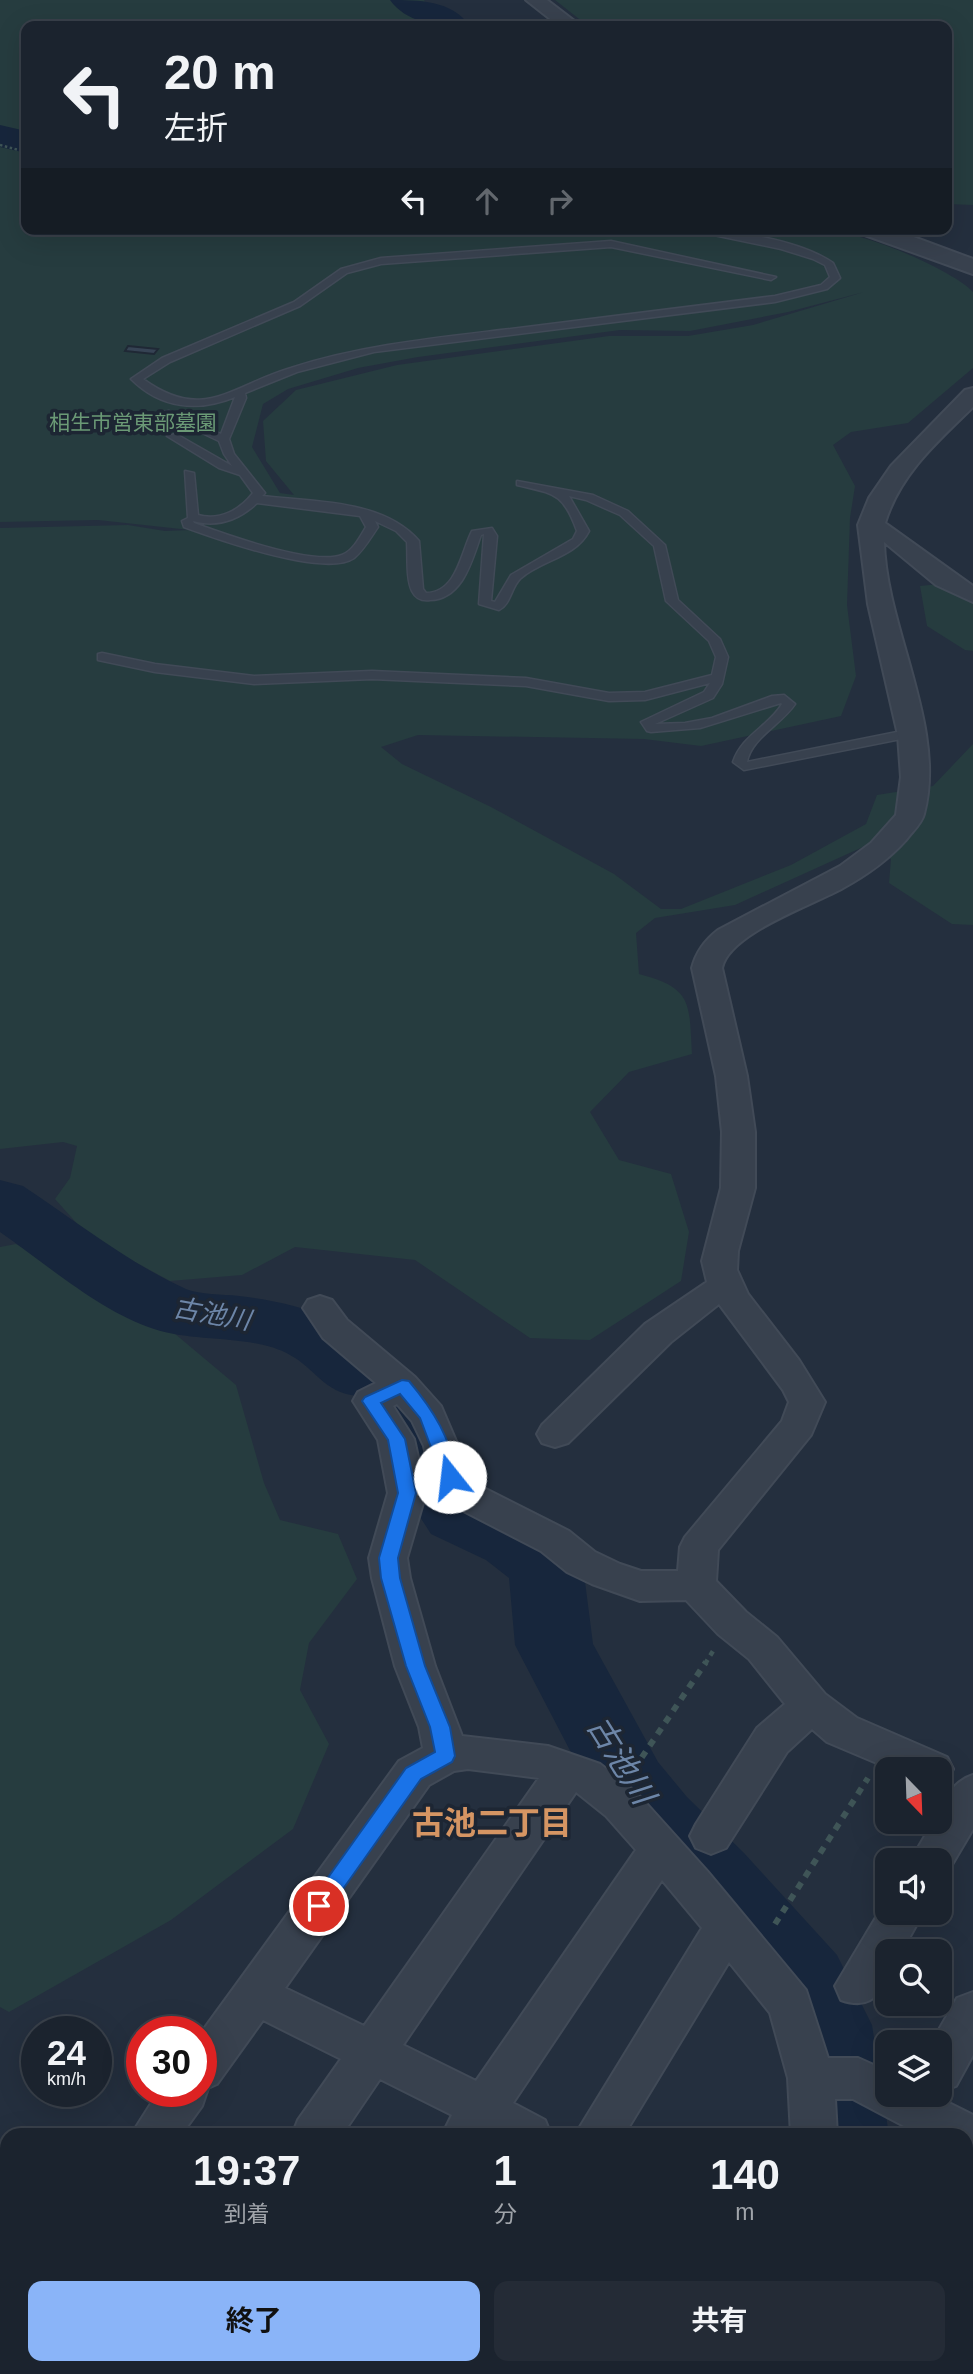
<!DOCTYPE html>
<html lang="ja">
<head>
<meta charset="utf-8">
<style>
	body { margin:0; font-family:Arial,"Noto Sans JP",sans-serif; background:#242b36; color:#f1f3f6; height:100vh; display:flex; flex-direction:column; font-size:26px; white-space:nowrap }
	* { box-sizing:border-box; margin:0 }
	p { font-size:23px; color:#a0a4aa }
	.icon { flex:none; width:38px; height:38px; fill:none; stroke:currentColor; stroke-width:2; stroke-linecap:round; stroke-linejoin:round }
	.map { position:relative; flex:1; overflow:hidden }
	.drawer { position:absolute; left:0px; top:2128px; width:973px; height:247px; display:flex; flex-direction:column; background:#1b232e; border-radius:21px 21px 0 0; box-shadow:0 7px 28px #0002,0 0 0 2px #39404a }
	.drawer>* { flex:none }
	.top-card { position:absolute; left:21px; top:21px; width:931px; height:214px; border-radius:14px; box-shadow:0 7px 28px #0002,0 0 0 2px #39404a; background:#1b232e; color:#f1f3f6; overflow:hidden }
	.needle { width:46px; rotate:157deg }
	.controls { position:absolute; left:875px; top:1757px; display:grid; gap:14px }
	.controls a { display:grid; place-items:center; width:77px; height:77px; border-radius:14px; background:#1b232e; box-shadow:0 7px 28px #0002,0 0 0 2px #39404a; font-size:35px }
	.speed { position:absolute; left:21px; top:2016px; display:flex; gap:14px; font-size:35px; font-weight:700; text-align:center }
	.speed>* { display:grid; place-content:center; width:91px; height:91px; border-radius:50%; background:#1b232e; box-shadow:0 7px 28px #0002,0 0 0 2px #39404a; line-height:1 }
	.speed small { font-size:18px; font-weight:400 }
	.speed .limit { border:10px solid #d22; background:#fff; color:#111 }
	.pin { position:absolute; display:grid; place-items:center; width:60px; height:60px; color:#fff; margin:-30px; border:4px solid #fff; border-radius:50%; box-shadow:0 2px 7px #0007 }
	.me { position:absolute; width:77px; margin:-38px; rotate:344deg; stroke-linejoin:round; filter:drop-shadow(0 0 5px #0008) }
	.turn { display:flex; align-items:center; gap:24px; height:147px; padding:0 28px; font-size:32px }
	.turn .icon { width:91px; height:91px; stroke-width:2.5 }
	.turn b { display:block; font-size:49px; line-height:60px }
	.lanes { display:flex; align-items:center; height:66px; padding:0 28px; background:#0003; justify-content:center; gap:35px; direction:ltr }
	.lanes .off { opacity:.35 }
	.eta { display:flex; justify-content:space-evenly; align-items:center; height:119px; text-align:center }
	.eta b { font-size:42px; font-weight:700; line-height:49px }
	.primary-button { display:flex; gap:14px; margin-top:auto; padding:14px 28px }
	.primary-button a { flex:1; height:80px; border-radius:14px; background:#8ab4f8; color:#111; font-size:28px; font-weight:700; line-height:80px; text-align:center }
	.primary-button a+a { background:#242b36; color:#f1f3f6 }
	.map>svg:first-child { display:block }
	.green { fill:#263c3f; fill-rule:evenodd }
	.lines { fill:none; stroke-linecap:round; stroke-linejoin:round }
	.river { fill:#17263c; fill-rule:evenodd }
	.building { fill:#364354; stroke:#1f2835; stroke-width:2 }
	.service-casing { stroke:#414a57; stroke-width:3 }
	.minor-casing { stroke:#414a57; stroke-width:4 }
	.tertiary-casing { stroke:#414a57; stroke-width:4 }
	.path-far2 { stroke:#3f5557; stroke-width:2.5; stroke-dasharray:2.5 2.5; stroke-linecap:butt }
	.path-far1 { stroke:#3f5557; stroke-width:4.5; stroke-dasharray:5 5; stroke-linecap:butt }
	.path { stroke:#3f5557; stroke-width:6; stroke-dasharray:7 7; stroke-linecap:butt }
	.service { fill:#38414e; fill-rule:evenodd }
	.minor { fill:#38414e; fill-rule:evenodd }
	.tertiary { fill:#38414e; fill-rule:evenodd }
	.route { fill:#1a73e8; stroke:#114b97; stroke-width:2 }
	.labels { text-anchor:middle; stroke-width:7; stroke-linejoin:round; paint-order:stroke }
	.far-park-label { font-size:21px; fill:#6b9a76; stroke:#1d2633 }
	.water-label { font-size:26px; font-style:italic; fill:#6d86a8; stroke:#1d2633 }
	.near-water-label { font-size:32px; font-style:italic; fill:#6d86a8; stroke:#1d2633 }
	.near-neighbourhood-label { font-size:32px; font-weight:bold; fill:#d59563; stroke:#1d2633 }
</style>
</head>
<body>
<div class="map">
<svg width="973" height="2374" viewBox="0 0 973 2374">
	<rect width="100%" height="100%" fill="#242f3e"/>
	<!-- green -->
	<path class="green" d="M0 0H424L426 4 468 26H26V229H782L813 236 804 231C837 220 950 267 973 292V368L908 423 851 432 833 445 855 486 850 518 847 605 856 676 841 716 701 746 644 739 418 735 381 747 402 764 491 807 614 874 661 909H681L791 865 866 824 877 795 933 786 973 744V925L952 924 889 883 891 859 865 846 735 905 655 918 636 933 639 974C693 988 689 1003 692 1054L629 1072 590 1112 619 1160 671 1174 689 1232 681 1281 590 1340 530 1338 415 1260 295 1247 242 1275 170 1281 89 1237 55 1199 70 1178 77 1146 63 1142 0 1149V528L128 525 165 531 190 530 98 520 0 522ZM864 292 753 325 688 336H609L397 365 296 390 263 421 266 461 294 495 280 493 252 447 263 404 288 389 358 368 418 357 620 330 690 331 788 312Z
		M555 0H973V205L947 204V26H588Z
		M940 584 973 601V651L965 650 927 626 920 586Z
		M16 1244 95 1286 174 1333 236 1385 264 1483 280 1520 338 1534 357 1579 309 1643 300 1690 329 1744 293 1829 171 1920 9 2012 0 2007V1247Z"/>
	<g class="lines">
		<!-- river -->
		<path class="river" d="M390 0C418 0 452 0 470 26 443 27 408 25 390 0Z
			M0 125 26 131V153L0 147Z
			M0 1180 23 1186C76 1221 128 1263 186 1289 201 1295 222 1294 239 1296 297 1303 358 1318 390 1372L387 1377 414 1383 438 1410 471 1479 483 1496 538 1520 572 1546 583 1566 593 1644 658 1762 687 1797 744 1853 837 1955 872 2025 889 2135H797L784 2027 775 2009 684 1903 629 1845 600 1808 515 1645 509 1578 486 1560 431 1534 402 1489 382 1439 354 1401 357 1396C323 1392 316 1369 290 1355 254 1334 195 1343 154 1329 101 1312 46 1264 0 1232Z
			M966 2293 973 2296V2374H932L929 2368H966Z"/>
	</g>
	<!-- building -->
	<path class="building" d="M128 346 158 349 154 354 125 351Z"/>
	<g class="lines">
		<defs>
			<path id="service" d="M685 229C727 229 798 239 833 263L840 278 827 289 775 302 374 352 297 372 245 393 246 398 229 439 234 454 265 493 262 496C312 502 383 499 419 541L423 589 426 593C457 593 461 552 472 531L492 528 497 536 491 601 495 602 511 575 573 539 577 531C563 492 554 494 517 485V481L593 495 628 511 665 545 678 600 720 639 728 657 722 684 713 698 655 724 685 723 712 718 772 696 784 695 795 704C782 724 751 738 747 762L912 729 918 733 916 736 744 770 733 762C742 735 768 727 782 704L781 703 700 728 651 732 647 731 641 722 704 692 710 683 645 700 609 701 526 686 372 679 254 684 155 672 98 660V654L102 653 155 664 254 676 372 671 526 678 609 693 645 692 712 675 716 657 709 641 666 601 654 546 620 515 586 500 569 496 589 531C576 557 542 560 521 578 511 587 511 604 499 610L479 604 484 534 481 535C472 560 463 599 430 600 422 601 416 599 412 591 406 579 408 556 407 542L396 531 375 521 378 527C371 537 364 550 354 558 325 578 217 539 184 527L182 521 188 518 185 471 194 473 198 515C220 521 240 510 253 493L240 475 219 468 167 436 176 434 232 466 224 454 219 441 160 413 169 411 221 434 235 397C198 412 161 409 131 379L162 358 294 302 341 269 381 258 611 241 776 277 771 280 611 247 381 264 347 273 300 306 170 362 143 379C204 423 230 386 291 368 362 345 436 338 511 329 599 318 687 307 775 296L821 285 830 277 825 265 813 259 781 249ZM257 503 360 516 366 527C360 537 353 551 342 555 313 566 224 534 194 523L193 521C218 528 240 519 257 503Z"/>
			<path id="minor" d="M973 388V407C937 442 900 474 885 523L973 586V602L936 585 884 542C886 629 947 727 924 814 922 823 912 832 906 840 888 860 867 875 843 888 813 905 729 933 722 968L747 1076 755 1132V1188L738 1251 737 1270 748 1294 799 1360 825 1402 811 1435 718 1550 716 1581 746 1612 777 1637 825 1694 857 1718 947 1757 953 1769 947 1781 940 1783V1769H891L827 1742 812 1729 787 1752 726 1848 711 1854 696 1848 690 1836 696 1824 757 1728 785 1704 749 1659 718 1634 686 1600 640 1601 592 1584 567 1572 541 1551 448 1503 431 1477 424 1446 412 1421 397 1404 393 1406 414 1439 426 1493 407 1558 410 1578 435 1666 462 1736 548 1746 600 1764 636 1792 708 1872 806 1990 828 2058H858L887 2071V2095H933L973 2115V2159L966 2157V2135H921L853 2099H835L837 2135H791L788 2078 770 2013 729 1962 624 2135H575L702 1928 662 1880 513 2103 545 2120 551 2135H442L452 2115 380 2079 342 2135H292L298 2120 341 2059 263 2020 217 2084 208 2088 202 2106 181 2135H131L159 2091H201V2033L399 1761 423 1748 419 1727 395 1666 372 1578 369 1558 388 1493 378 1440 353 1401 358 1392 376 1383 323 1338 303 1308 308 1300 320 1296 332 1300 347 1320 415 1377 441 1406 474 1483 569 1531 595 1552 620 1564 641 1571H678L680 1547 685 1537 782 1421 789 1402 783 1390 719 1304 671 1342 568 1443 555 1447 542 1443 537 1434 542 1425 645 1324 707 1282 702 1261 721 1188 722 1132 716 1076 692 968C696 952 705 940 718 930L840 866 871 843 896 815 901 777 898 735 868 604 858 525 869 498 891 466 965 390ZM468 1769 539 1778 364 2026 285 1988 429 1785 454 1771ZM576 1792 606 1816 636 1850 476 2081 403 2045Z
				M973 1775V1829L947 1873 940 1875V1860H911L933 1822H940C940 1801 954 1781 973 1775Z
				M887 1899V1913H923L902 1951H887C887 1983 879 2013 841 2000L835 1986Z
				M973 1992V2055L956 2086 940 2092V2042H932L957 1998Z
				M0 2142 7 2145V2189L0 2186Z
				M7 2244V2297L0 2300V2247Z
				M60 2368H112L110 2374H58Z
				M222 2368H274L272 2374H220Z
				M349 2368H408L410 2374H351Z
				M425 2368H477L475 2374H423Z
				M779 2368H830L828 2374H777Z"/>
			<path id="tertiary" d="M526 0H547L581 26H559Z
				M859 229H892L973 259V274L862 234Z"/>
		</defs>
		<!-- service casing -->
		<use href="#service" class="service-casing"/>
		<!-- minor casing -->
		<use href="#minor" class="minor-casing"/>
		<!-- tertiary casing -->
		<use href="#tertiary" class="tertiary-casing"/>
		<!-- path-far2 -->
		<path class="path-far2" d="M0 145 26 152
			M194 229 213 233 268 229"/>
		<!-- path-far1 -->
		<path class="path-far1" d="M705 1664 713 1651"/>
		<!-- path -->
		<path class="path" d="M634 1769 706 1662
			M775 1924 868 1778
			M619 2374 623 2368"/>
		<!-- service -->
		<use href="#service" class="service"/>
		<!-- minor -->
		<use href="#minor" class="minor"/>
		<!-- tertiary -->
		<use href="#tertiary" class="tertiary"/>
	</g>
	<!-- route -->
	<path class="route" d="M402 1380 409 1381C436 1413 448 1436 459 1477L450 1483 444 1482 420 1418 400 1394 381 1403 405 1439 416 1493 398 1558 400 1578 425 1666 450 1727 455 1756 452 1762 421 1779 326 1913 319 1915 312 1913 309 1906 312 1900 406 1768 435 1752 430 1727 406 1666 381 1578 379 1558 398 1493 388 1440 362 1401 365 1397Z"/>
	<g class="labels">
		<!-- far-park labels -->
		<g class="far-park-label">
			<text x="133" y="430">相生市営東部墓園</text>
		</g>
		<!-- water labels -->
		<g class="water-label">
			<text transform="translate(212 1314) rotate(10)" y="9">古池川</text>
		</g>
		<!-- near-water labels -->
		<g class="near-water-label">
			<text transform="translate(621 1760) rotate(58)" y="11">古池川</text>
		</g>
		<!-- near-neighbourhood labels -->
		<g class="near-neighbourhood-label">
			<text x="492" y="1834">古池二丁目</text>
		</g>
	</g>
</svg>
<div class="controls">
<a><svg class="needle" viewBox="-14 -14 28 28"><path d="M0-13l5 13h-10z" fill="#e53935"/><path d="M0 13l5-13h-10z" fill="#a0a4aa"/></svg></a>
<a><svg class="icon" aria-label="sound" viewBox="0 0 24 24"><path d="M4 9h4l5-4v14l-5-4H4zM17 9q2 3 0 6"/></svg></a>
<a><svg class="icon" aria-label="search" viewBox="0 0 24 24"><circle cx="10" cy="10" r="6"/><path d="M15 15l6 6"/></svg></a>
<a><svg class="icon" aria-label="layers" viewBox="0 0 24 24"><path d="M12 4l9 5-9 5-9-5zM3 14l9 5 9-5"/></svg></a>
</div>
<div class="speed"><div>24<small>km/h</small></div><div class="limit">30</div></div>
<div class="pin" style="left:319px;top:1906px;background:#d93025"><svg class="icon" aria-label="arrive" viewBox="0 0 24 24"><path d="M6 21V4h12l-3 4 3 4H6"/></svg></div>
<svg class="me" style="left:450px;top:1477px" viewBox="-20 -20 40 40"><circle r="19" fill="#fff"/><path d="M0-13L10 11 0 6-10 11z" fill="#1a73e8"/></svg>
<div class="top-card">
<div class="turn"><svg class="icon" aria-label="left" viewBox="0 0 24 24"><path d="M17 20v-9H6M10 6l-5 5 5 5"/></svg><div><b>20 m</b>左折</div></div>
<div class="lanes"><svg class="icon" aria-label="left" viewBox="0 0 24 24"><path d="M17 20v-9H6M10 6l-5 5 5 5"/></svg><svg class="icon off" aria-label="ahead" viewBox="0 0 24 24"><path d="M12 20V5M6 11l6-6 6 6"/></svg><svg class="icon off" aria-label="right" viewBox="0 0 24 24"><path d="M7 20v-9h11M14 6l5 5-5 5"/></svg></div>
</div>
<section class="drawer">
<div class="eta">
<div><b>19:37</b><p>到着</p></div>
<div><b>1</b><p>分</p></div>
<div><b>140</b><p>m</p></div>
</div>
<div class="primary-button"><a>終了</a><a>共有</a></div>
</section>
</div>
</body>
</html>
